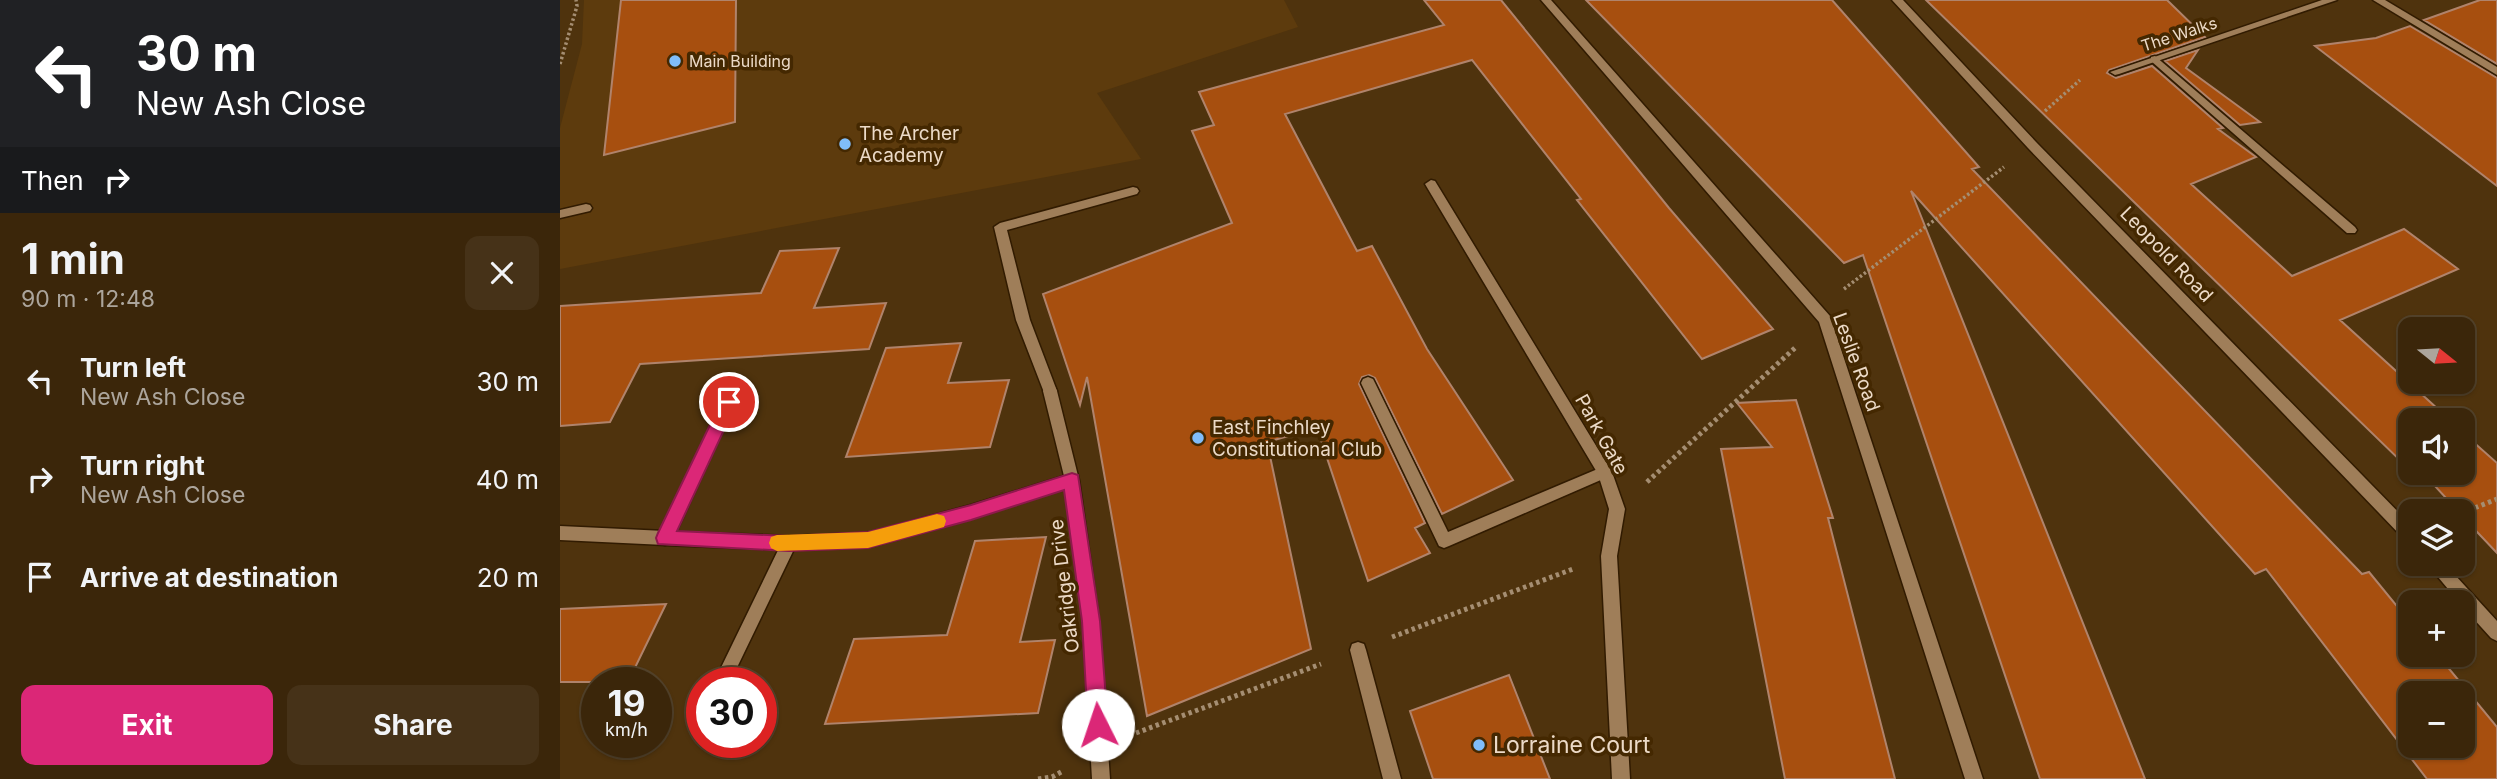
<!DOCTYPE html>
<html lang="en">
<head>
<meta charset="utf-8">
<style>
	body { margin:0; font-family:Inter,sans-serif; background:#463218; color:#f1f3f6; height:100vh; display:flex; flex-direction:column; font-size:26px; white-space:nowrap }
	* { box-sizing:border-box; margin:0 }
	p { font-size:23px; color:#aca59c }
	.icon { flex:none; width:38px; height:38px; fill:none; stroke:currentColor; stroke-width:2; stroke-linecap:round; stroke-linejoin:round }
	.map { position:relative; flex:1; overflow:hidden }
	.panel { display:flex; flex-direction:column; background:#3b260a; width:560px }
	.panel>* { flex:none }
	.hud { background:#202124; color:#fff; overflow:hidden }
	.needle { width:46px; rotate:108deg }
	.fabs { position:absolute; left:1838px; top:317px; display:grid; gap:14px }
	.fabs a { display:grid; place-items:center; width:77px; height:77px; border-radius:14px; background:#3b260a; box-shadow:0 2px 5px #0004,0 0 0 2px #54432b; font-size:35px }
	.speed { position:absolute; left:21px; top:667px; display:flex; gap:14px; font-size:35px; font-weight:700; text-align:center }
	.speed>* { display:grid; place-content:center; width:91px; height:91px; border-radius:50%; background:#3b260a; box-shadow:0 2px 5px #0004,0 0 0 2px #54432b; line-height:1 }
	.speed small { font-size:18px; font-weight:400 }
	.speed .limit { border:10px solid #d22; background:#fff; color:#111 }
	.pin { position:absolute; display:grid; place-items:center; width:60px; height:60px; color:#fff; margin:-30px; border:4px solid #fff; border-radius:50%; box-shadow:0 2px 7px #0007 }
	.me { position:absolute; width:77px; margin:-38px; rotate:356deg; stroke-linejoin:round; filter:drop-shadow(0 0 5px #0008) }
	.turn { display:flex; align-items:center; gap:24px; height:147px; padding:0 21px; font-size:32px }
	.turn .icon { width:91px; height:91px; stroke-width:2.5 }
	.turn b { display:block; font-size:49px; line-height:60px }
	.then { display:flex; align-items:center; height:66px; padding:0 21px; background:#0003; gap:14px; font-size:26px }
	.round { display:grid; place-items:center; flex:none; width:74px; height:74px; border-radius:14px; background:#463218 }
	.overview { display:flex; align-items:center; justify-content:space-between; height:119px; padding:0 21px }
	h1 { font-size:42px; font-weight:700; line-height:52px }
	.action { display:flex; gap:14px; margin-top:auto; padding:14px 21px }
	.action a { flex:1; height:80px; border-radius:14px; background:#db2777; color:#fff; font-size:28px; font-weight:700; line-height:80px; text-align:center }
	.action a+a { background:#463218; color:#f1f3f6 }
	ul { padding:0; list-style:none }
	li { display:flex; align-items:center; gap:21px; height:98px; padding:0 21px }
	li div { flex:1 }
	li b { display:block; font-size:26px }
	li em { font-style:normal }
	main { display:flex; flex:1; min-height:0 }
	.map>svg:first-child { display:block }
	.built { fill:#5d3b0d }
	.building { fill:#a74f0f; stroke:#b0836b; stroke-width:2; fill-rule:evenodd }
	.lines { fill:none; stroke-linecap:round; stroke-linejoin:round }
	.service-casing { stroke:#311b01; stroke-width:3 }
	.minor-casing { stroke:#311b01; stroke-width:3 }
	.tertiary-casing { stroke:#311b01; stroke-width:3 }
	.path-far1 { stroke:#a58e72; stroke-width:3.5; stroke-dasharray:2.5 2.5; stroke-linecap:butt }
	.path { stroke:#a58e72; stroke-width:5; stroke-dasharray:3.5 3.5; stroke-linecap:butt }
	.service { fill:#9f7e59; fill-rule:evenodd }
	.minor { fill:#9f7e59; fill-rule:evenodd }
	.tertiary { fill:#9f7e59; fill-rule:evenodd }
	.route { fill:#db2777; stroke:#8e194d; stroke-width:2 }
	.slow { fill:#f59e0b }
	.poi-dot { fill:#80bdfa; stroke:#442801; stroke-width:2.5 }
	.labels { text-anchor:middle; stroke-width:7; stroke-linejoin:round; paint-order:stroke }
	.far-street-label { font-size:16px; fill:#ecdac7; stroke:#442801 }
	.far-poi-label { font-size:16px; fill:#ecdac7; stroke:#442801; text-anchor:start }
	.poi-label { font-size:19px; fill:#ecdac7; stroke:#442801; text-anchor:start }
	.street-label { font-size:19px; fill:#ecdac7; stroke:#442801 }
	.near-poi-label { font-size:23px; fill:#ecdac7; stroke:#442801; text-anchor:start }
</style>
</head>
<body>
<main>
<section class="panel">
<div class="hud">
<div class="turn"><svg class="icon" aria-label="left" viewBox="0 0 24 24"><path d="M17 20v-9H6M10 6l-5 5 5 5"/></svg><div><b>30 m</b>New Ash Close</div></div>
<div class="then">Then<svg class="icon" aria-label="right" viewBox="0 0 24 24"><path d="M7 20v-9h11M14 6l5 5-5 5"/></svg></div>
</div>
<div class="overview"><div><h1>1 min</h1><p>90 m · 12:48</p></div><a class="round"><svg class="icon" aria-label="close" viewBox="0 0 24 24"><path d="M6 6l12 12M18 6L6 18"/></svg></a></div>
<ul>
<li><svg class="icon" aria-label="left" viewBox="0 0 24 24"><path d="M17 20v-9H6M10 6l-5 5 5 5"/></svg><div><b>Turn left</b><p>New Ash Close</p></div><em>30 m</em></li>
<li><svg class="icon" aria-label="right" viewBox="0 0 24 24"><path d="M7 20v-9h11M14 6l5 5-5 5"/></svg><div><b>Turn right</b><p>New Ash Close</p></div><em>40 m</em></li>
<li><svg class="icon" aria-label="arrive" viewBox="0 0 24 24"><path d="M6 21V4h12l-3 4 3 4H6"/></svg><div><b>Arrive at destination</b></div><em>20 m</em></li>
</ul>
<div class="action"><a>Exit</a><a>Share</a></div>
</section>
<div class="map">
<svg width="1937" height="779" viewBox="0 0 1937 779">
	<rect width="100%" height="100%" fill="#4f330d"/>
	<!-- built -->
	<path class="built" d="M24 0H724L738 27 537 93 581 159 0 269V128L22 44Z"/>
	<!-- building -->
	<path class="building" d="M61 0H176L175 122 44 155Z
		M864 0H941L1109 208 1213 329 1142 359 1017 200 1021 199 912 60 725 114 797 251 812 246 867 349 953 480 882 514 815 378 809 375 802 377 799 384 865 523 855 528 870 553 808 581 757 428 707 442 751 649 587 716 527 377 520 405 483 294 672 223 632 131 654 125 639 92 884 25Z
		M1026 0H1272L1419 167 1412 169 1802 574 1809 572 1850 622V654H1877L1937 727V779H1867L1706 569 1695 574 1351 191 1585 779H1480L1303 255 1284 263ZM1850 693H1902V746H1850Z
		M1366 0H1607L1645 37 1549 70 1547 73 1556 78 1592 66 1663 128 1658 129 1696 157 1631 184 1732 276 1844 229 1898 269 1780 320 1890 420H1850V470Z
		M1920 0H1937V64L1864 20Z
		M1850 26 1937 78V186L1755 46 1816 38Z
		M1638 50 1626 68 1700 122 1680 125 1605 61Z
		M279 248 254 308 326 303 309 349 80 364 50 422 0 426V306L201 293 220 251Z
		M401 343 388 383 449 380 430 447 286 457 326 348Z
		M1236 400 1273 518H1268L1335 779H1225L1161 449 1212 447 1177 403Z
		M1902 432 1937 463V553L1902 516V511H1898L1862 472H1902Z
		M486 537 460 642 495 640 478 713 265 724 294 639 387 635 415 541Z
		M106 604 68 682H0V609Z
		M949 675 990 779H873L850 711Z"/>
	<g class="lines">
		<defs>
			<path id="service" d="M1595 56 1795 227 1797 230 1795 233H1787L1591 61V57Z
				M573 187 577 188 579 191 577 194 447 230 470 320 497 391 495 395H485L456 320 434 227 440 223Z
				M26 204 30 205 32 208 30 211 0 218V210Z
				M808 377 813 379 815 383 888 532 1040 468 1045 466 1050 468 1052 472 1050 476 889 546 884 548 879 546 801 383 803 379Z
				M0 526 105 531 110 533 113 538 110 543 105 545 0 540Z
				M229 536 234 538 237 543 170 682H154L224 538Z
				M798 642 804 644 806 650 841 779H823L790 650 792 644Z"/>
			<path id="minor" d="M981 0H991L1270 316 1423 779H1405L1259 322Z
				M1332 0H1343L1476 142 1850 524V542L1845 540 1468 148Z
				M1762 0H1777L1559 74 1555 75 1550 72Z
				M871 180 875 181 1052 472 1065 509 1057 556 1070 779H1052L1041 556 1049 509 1038 474 865 184Z
				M490 385 495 387 497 391 519 480 539 621 550 779H532L523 621 506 488 411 519 308 547 229 550 105 545 100 543 97 538 164 398H174L176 402 116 532 229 536 308 533 411 505 504 476 483 391 485 387Z
				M1867 564H1885L1937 621V641L1931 638 1902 606V602H1899Z"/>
			<path id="tertiary" d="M1813 0H1825L1937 67V75Z"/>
		</defs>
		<!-- service casing -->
		<use href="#service" class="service-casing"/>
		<!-- minor casing -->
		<use href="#minor" class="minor-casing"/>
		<!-- tertiary casing -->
		<use href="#tertiary" class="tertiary-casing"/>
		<!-- path-far1 -->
		<path class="path-far1" d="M0 64 17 6 16 0
			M1485 111 1520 80
			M1284 289 1444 167"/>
		<!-- path -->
		<path class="path" d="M1087 482 1236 347
			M1902 513 1937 499
			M832 637 1013 569
			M576 733 761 664
			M478 779 492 777 503 771"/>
		<!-- service -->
		<use href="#service" class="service"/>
		<!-- minor -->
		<use href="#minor" class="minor"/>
		<!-- tertiary -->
		<use href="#tertiary" class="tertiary"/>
	</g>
	<!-- route -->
	<path class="route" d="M169 396 177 402 117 531 229 536 308 532 411 505 512 473 518 475 540 621 548 725 545 732 538 735 531 732 528 725 522 621 504 490 411 520 308 548 229 551 98 544 96 538 98 533 161 402Z"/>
	<!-- slow -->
	<path class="slow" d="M377 514 384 516 386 521 384 527 308 548 217 551 211 548 209 543 211 537 217 535 308 532Z"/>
	<!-- markers -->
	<g class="poi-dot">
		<circle cx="115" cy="61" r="7"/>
		<circle cx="285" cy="144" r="7"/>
		<circle cx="638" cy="438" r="7"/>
		<circle cx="919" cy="745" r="7"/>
	</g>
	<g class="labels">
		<!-- far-street labels -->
		<g class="far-street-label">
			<text transform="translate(1619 34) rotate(-18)" y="6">The Walks</text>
		</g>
		<!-- far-poi labels -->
		<g class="far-poi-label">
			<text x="129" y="67">Main Building</text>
		</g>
		<!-- poi labels -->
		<g class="poi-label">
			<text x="299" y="140">The Archer<tspan x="299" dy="22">Academy</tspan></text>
			<text x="652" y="434">East Finchley<tspan x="652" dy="22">Constitutional Club</tspan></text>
		</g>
		<!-- street labels -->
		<g class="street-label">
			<text transform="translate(1607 254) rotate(46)" y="7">Leopold Road</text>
			<text transform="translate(1297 362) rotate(70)" y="7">Leslie Road</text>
			<text transform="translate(1042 434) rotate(61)" y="7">Park Gate</text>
			<text transform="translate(504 586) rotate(-97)" y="7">Oakridge Drive</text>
		</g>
		<!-- near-poi labels -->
		<g class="near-poi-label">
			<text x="933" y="753">Lorraine Court</text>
		</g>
	</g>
</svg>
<div class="fabs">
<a><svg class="needle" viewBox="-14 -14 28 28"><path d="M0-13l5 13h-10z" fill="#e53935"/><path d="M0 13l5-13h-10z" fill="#aca59c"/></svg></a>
<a><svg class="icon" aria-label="sound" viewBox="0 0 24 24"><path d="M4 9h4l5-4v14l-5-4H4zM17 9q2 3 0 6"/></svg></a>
<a><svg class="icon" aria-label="layers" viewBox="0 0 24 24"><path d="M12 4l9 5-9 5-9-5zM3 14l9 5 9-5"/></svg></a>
<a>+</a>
<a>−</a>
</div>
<div class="speed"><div>19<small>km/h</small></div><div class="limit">30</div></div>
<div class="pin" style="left:169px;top:402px;background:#d93025"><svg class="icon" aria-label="arrive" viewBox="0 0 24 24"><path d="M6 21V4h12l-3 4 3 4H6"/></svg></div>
<svg class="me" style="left:538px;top:725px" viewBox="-20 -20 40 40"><circle r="19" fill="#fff"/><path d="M0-13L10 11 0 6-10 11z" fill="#db2777"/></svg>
</div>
</main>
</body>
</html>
